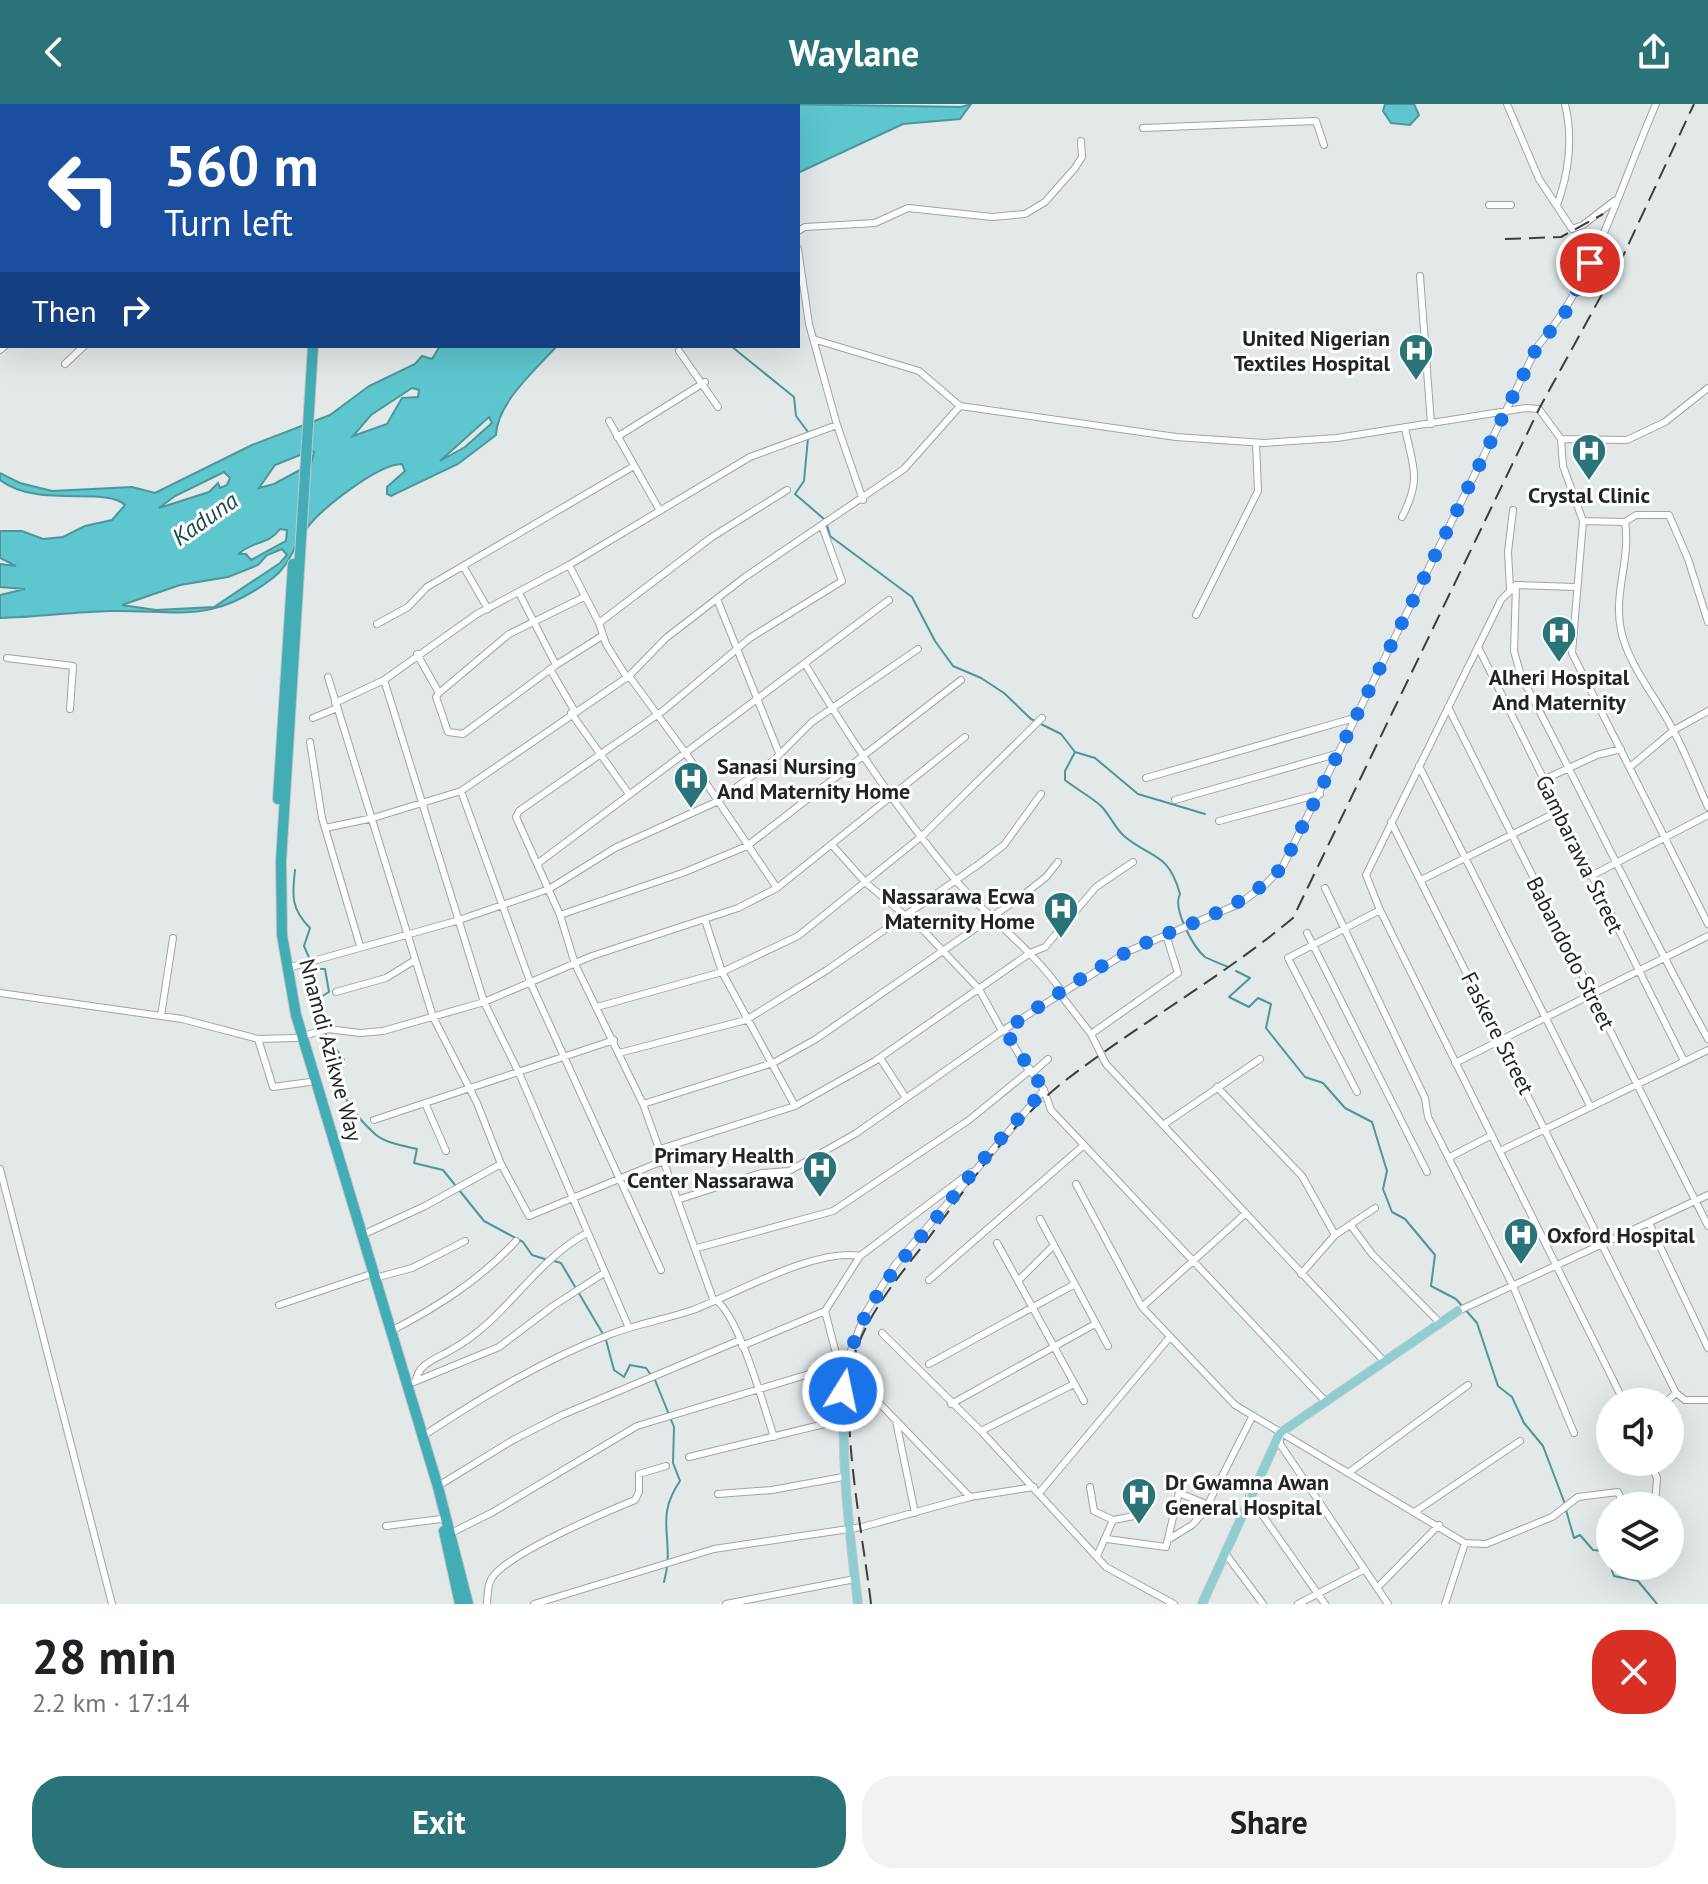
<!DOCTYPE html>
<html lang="en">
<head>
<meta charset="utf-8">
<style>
	body { margin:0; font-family:"PT Sans",sans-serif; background:#f2f2f2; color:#202124; height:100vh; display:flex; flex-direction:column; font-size:30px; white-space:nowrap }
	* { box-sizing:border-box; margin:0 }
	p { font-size:26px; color:#757577 }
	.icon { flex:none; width:44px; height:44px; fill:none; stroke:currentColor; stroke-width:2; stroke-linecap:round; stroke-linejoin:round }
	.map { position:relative; height:1500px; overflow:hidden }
	.drawer { display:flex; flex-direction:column; background:#fff; flex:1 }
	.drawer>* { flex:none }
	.banner { position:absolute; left:0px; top:0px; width:800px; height:244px; box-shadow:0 8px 32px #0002; background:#1a4fa0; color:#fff; overflow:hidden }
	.controls { position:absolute; left:1596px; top:1284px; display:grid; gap:16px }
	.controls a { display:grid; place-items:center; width:88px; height:88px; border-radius:50%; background:#fff; box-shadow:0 8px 32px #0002; font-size:40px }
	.pin { position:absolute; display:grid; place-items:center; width:68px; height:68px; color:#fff; margin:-34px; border:4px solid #fff; border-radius:50%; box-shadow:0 2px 8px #0007 }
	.me { position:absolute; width:88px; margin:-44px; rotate:10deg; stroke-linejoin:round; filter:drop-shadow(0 0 6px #0008) }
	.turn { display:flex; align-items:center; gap:28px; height:168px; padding:0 32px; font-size:36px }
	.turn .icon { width:104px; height:104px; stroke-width:2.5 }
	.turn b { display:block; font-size:56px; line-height:68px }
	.then { display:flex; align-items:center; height:76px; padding:0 32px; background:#0003; gap:16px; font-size:30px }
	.round { display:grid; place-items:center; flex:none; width:84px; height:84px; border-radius:32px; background:#f2f2f2 }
	.summary { display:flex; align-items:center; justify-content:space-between; height:136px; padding:0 32px }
	h1 { font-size:48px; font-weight:800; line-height:60px }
	.action { display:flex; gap:16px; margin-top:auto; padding:16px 32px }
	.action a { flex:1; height:92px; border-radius:32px; background:#297379; color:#fff; font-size:32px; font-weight:800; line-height:92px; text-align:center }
	.action a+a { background:#f2f2f2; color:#202124 }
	header { display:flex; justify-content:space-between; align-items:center; height:104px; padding:0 32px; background:#297379; color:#fff; font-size:36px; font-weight:800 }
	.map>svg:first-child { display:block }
	.water { fill:#5ec6cf; stroke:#4c969c; stroke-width:2; fill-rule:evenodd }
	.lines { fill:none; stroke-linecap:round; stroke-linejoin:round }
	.stream { stroke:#4c969c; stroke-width:2 }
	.minor-casing { stroke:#9fa4a5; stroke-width:8 }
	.major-casing { stroke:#c6c6c6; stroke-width:10 }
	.highway-casing { stroke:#c6c6c6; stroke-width:12 }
	.minor { stroke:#fff; stroke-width:6 }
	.major { stroke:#8eced3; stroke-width:8 }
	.highway { stroke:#43adb6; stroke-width:10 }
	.rail { stroke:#3a3e3e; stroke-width:2; stroke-dasharray:16 8; stroke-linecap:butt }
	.route { stroke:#1a73e8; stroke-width:14; stroke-dasharray:0 25.2 }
	.labels { text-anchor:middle; stroke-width:6; stroke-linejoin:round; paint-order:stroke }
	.poi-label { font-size:22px; font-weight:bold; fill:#222525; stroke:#fff; text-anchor:end }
	.street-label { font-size:22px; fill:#222525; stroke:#fff }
	.water-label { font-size:24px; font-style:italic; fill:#1b4a4e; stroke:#fff }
</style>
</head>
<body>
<header><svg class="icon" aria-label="back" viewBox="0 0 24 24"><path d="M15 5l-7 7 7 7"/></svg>Waylane<svg class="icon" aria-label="share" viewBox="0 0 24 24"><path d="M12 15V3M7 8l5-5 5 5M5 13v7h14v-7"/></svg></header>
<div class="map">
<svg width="1708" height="1500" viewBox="0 0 1708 1500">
	<rect width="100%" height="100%" fill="#e3e9e9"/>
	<!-- water -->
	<path class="water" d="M779 0 961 3 971 0 960 15 903 20 798 69V2H771Z
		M1385 0H1414L1419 11 1410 21 1391 19 1383 7Z
		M440 242H557C536 265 497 299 496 331L458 360 391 392 387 390V383L405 367 402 360C378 360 321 405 307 424 294 441 290 461 273 474 211 521 180 506 110 507 73 508 37 513 0 514V491L25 485 0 483V460L16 462 0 454V427H22L43 435 63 433 85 422 112 416 125 401C105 382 38 405 0 376V369L20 379 52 387 132 383 155 389 252 341 330 311 369 282 415 260 422 252 432 255ZM412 284 419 286 418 293 402 294 387 320 353 332 371 311ZM489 313 492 319 465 343 440 357ZM310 347 314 348 311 360 274 380 259 384 275 361ZM224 368 230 374 227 381 220 384 218 379 209 388 159 404 175 392ZM280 425 287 426 286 437 251 456 246 450H239C251 437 269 441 280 425ZM282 445 287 451 280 459 214 503 156 506 122 501 180 481 228 473 258 461 267 451Z"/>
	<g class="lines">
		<!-- stream -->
		<path class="stream" d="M731 242 794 293 796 312 808 328
			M808 334 804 377 795 390 824 415
			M827 421 830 432 912 493 935 537 953 562 981 574 1004 589 1031 615 1061 630 1075 648 1065 667V676C1076 685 1090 692 1101 702 1110 711 1115 724 1124 732 1151 755 1168 747 1180 790 1172 804 1193 843 1205 853 1208 855 1222 860 1228 863
			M1075 648 1095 654 1138 690 1205 710
			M295 766C292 792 291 805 310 824L304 842 314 865H325L329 888 319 894 324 923
			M1236 867 1250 874 1229 893 1249 903 1258 894 1271 900 1266 924 1305 973 1323 979 1345 1004 1372 1018 1387 1067 1383 1085 1392 1108 1405 1115 1435 1151 1431 1182 1456 1195 1477 1219 1498 1282 1512 1293 1524 1319 1543 1342 1565 1400
			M325 929 344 956 337 960C335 986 356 1013 375 1030 385 1039 404 1042 417 1045L414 1059 443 1066 484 1117 523 1138 532 1151 548 1156
			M554 1157 561 1159 603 1230
			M606 1236 614 1266 624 1273 630 1261 646 1264 651 1271
			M655 1276 674 1323 673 1359 680 1377C653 1416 676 1434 664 1478
			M1566 1406 1574 1434 1580 1431 1593 1446 1605 1447 1614 1472 1638 1477 1657 1500"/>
		<defs>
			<path id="minor" d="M33 0V2
				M59 0V2
				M94 0V2
				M110 0 111 2
				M516 0V2
				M1507 0 1539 75 1572 125 1583 121 1614 97
				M375 2V0
				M420 2V0
				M470 2V0
				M627 2 634 0
				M1143 24 1316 17 1324 41
				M0 74H2
				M0 95 2 93
				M1489 101H1511
				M1557 101C1569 69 1573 33 1565 0
				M0 124 2 127
				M798 127 805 123 875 119 908 104 992 113 1025 110 1045 98 1075 64 1082 53 1081 37
				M798 145 809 220 837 321
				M1420 172 1431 320
				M813 235 919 267 960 302
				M0 246 5 242
				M679 247 718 303
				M65 260 84 242
				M609 317 660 407
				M617 333 705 278
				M1561 335 1627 336 1665 318 1708 284
				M1402 413C1422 374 1413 364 1405 324
				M1583 417 1625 418C1631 456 1613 489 1621 526 1628 561 1656 593 1672 624 1686 649 1696 677 1708 703
				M1625 418 1636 411H1669L1688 455 1708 518
				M569 461 599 519 606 540 626 572
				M463 462 488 505
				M1516 481 1514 547 1521 572C1585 692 1642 816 1708 935
				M1575 483 1516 481 1501 496 1366 771 1380 806 1624 1298
				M1510 485 1508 448 1513 406
				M519 489 556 561
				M584 493 509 530 439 589 436 593 448 628 463 630 556 561 602 532
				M717 495 779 649
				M1196 511 1258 387 1256 339
				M599 519 712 433 787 386
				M377 520 408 503 427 483 634 362
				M1478 543 1684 957
				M417 550 439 589
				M7 554 73 562 70 605
				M805 560C849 633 898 707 953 773 987 814 1032 844 1062 888
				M550 565 574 606
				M328 573 433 913 477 999 501 1060 529 1112 665 1056
				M384 576 484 898 519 969 629 1224
				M335 599 384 576 477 510 569 461 750 353 837 321 863 396
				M1448 603 1708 1122
				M571 609 629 690
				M313 614 337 604
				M310 638 322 714 360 842
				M1419 662 1590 1002
				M1630 663 1674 626 1708 607
				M1146 674 1354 614
				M1543 676 1597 651 1621 645
				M461 687 531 880 661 1166
				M1175 696 1336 650
				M1219 717 1320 690
				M1391 718 1676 1289 1685 1296H1708
				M325 724 373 714 461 687 629 572
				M832 741 866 779 925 828 979 885 1002 927 1129 847 1239 800 1266 780 1283 762 1537 243C1596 174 1620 82 1656 0
				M537 760 889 496
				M1591 772 1708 711
				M1421 776 1559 707
				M777 784 965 633
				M1325 784 1425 994 1428 1013 1513 1182 1574 1329
				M560 811 685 768 747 742 961 576
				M705 816 722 868 795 1002
				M1307 829 1427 1068
				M1166 831 1178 869 1091 930 1106 960 1383 1256
				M288 864 456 817 549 785 615 744 716 698 774 656 812 618 918 545
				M336 888 386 874 415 856
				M0 889 182 915 258 935 296 934
				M1060 890 1091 930
				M597 903 722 868 798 832 922 732 1042 614
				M161 912 173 834
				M303 932 328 925 360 929 383 927 484 898 592 852 738 804 777 784 687 651 629 572 666 534 745 473 904 365 960 302 1176 333 1264 339 1337 334 1526 304 1539 305 1561 335 1563 362 1583 417 1572 549 1708 820
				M258 935 273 983 310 978
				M619 949 746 916 827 866 979 760 1004 741 1041 690
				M880 954 906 994
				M1455 959 1708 832
				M1032 969 1048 955
				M1217 983 1302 1072 1335 1131
				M1044 986 1051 1006 1326 1298
				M1357 988 1288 854 1380 806
				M425 999 446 1047
				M643 1000 773 959 816 935 1022 792 1046 773 1058 758
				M374 1016 614 936
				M1163 1021 1260 955
				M660 1045 795 1002 875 957 1030 849 1045 843 1096 783 1133 758
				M1500 1047 1708 946
				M1450 1053 1492 1031
				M0 1065 112 1500
				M971 1068 860 1152 825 1207 839 1261 846 1259 866 1208 895 1161 1044 986 1029 964
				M1076 1080 1142 1203 1235 1301 1465 1439 1486 1440 1552 1413 1578 1393 1618 1388 1624 1402
				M680 1095 761 1069 789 1067 855 1030 1002 927
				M1040 1115 1108 1242
				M1649 1119 1708 1244
				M1352 1123 1372 1150 1439 1218
				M362 1131 425 1102 501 1060
				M997 1139 1084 1297
				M697 1144 833 1107 969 1016 1029 967 1005 927
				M1301 1170 1335 1131 1375 1104
				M375 1174 412 1164 465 1137
				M929 1176 1084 1041
				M1018 1177 1054 1141
				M279 1201 368 1171
				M1142 1203 1245 1110
				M1458 1207 1708 1091
				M391 1227C437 1203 480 1176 516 1137
				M882 1229 981 1327 1106 1463 1174 1500
				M742 1242 825 1207
				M929 1260 1075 1180
				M855 1274 970 1393
				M416 1277C417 1260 438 1254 451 1246 505 1217 533 1158 587 1129
				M414 1278 499 1243 553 1202 604 1169
				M1666 1298 1676 1289
				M951 1300 1095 1220
				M896 1317 915 1409
				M981 1327 1074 1280
				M423 1332C482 1293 545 1255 611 1230 638 1220 666 1215 693 1206 735 1190 817 1143 860 1152
				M774 1333C765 1307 737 1203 713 1195L643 1000 575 860 560 811 516 713 519 707 664 606 750 534 842 477 822 422
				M1280 1333V1340L1388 1500
				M689 1353 841 1316
				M1650 1358 1657 1374 1655 1402
				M1348 1369 1468 1281
				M438 1382 513 1336 562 1311 740 1236
				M1090 1383 1094 1407 1113 1416
				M1040 1388 1169 1234
				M1179 1389 1206 1400
				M718 1390 772 1386 843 1373
				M1249 1392 1325 1500
				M1416 1407 1520 1337
				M386 1422 441 1415
				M451 1429 493 1408 637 1322 839 1261
				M1171 1434 1192 1421 1204 1408 1252 1313
				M1107 1435 1166 1443 1180 1384
				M1225 1449 1263 1500
				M1097 1452 1113 1416 1134 1412
				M1377 1484 1439 1421
				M487 1500C488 1489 487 1478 495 1470 517 1446 603 1409 635 1396L639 1388V1370L666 1362
				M534 1500 714 1445 862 1423 970 1393 1034 1383
				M726 1500 855 1475
				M1298 1500 1363 1466
				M1445 1500 1465 1439"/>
			<path id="major" d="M846 1259C839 1341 848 1419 858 1500
				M1202 1500 1280 1329 1458 1207"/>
			<path id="highway" d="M320 2 321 0
				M313 242 281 757 282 831 296 911 438 1383 468 1500
				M278 695 293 460
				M444 1427 460 1500"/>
		</defs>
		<!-- minor casing -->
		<use href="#minor" class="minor-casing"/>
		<!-- major casing -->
		<use href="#major" class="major-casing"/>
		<!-- highway casing -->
		<use href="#highway" class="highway-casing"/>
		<!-- minor -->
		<use href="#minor" class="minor"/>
		<!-- major -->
		<use href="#major" class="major"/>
		<!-- highway -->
		<use href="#highway" class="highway"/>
		<!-- rail -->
		<path class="rail" d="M1505 135 1561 133 1603 110
			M871 1500C864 1437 838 1311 854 1253 867 1210 897 1175 924 1140 967 1084 1009 1020 1066 976 1140 919 1221 874 1293 814L1539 305 1624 150 1694 0"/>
	</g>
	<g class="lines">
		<!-- route -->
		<path class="route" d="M843 1287C850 1213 896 1163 941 1108 974 1066 1008 1025 1044 986L1005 927C1044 898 1087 869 1129 847 1183 819 1241 809 1283 762L1537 243 1564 211 1590 159"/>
	</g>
	<!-- icons -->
	<defs>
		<symbol id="hospital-pin" viewBox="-11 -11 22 30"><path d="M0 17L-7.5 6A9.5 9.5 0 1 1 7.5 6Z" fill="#297379" stroke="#fff"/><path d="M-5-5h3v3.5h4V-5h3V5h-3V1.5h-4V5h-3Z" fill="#fff"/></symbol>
	</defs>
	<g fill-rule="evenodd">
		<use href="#hospital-pin" x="1396" y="227" width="40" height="54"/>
		<use href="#hospital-pin" x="1569" y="327" width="40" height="54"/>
		<use href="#hospital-pin" x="1539" y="509" width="40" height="54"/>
		<use href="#hospital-pin" x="671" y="655" width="40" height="54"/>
		<use href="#hospital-pin" x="1041" y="785" width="40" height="54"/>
		<use href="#hospital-pin" x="800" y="1044" width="40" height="54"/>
		<use href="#hospital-pin" x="1501" y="1111" width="40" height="54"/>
		<use href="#hospital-pin" x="1119" y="1371" width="40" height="54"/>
	</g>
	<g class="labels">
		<!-- poi labels -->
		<g class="poi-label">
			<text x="1390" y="242">United Nigerian<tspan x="1390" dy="25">Textiles Hospital</tspan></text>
			<text x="1589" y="399" text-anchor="middle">Crystal Clinic</text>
			<text x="1559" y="581" text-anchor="middle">Alheri Hospital<tspan x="1559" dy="25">And Maternity</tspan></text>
			<text x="717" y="670" text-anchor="start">Sanasi Nursing<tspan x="717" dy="25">And Maternity Home</tspan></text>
			<text x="1035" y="800">Nassarawa Ecwa<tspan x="1035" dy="25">Maternity Home</tspan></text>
			<text x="794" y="1059">Primary Health<tspan x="794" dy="25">Center Nassarawa</tspan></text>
			<text x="1547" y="1139" text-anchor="start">Oxford Hospital</text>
			<text x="1165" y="1386" text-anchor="start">Dr Gwamna Awan<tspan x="1165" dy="25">General Hospital</tspan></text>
		</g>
		<!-- street labels -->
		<g class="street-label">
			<text transform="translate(1580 750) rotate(64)" y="8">Gambarawa Street</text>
			<text transform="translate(1571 849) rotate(63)" y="8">Babandodo Street</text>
			<text transform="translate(1498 929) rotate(63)" y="8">Faskere Street</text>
			<text transform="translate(331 946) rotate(75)" y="8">Nnamdi Azikwe Way</text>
		</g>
		<!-- water labels -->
		<g class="water-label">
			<text transform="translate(205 415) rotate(-35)" y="8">Kaduna</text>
		</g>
	</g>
</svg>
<div class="controls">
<a><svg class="icon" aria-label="sound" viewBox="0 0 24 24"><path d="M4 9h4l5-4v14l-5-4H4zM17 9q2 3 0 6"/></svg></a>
<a><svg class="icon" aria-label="layers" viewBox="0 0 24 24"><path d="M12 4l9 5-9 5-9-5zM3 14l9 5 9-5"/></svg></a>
</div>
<div class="pin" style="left:1590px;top:159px;background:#d93025"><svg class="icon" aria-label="arrive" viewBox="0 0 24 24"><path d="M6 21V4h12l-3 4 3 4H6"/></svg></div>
<svg class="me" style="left:843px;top:1287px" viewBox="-20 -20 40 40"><circle r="17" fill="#1a73e8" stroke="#fff" stroke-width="3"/><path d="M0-11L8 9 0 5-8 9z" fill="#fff"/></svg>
<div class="banner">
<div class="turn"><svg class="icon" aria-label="left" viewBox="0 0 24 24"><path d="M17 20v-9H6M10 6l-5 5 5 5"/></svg><div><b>560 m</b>Turn left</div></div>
<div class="then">Then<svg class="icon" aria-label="right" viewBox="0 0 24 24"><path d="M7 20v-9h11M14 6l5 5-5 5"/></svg></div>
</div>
</div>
<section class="drawer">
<div class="summary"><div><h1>28 min</h1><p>2.2 km · 17:14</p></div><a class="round" style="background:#d93025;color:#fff"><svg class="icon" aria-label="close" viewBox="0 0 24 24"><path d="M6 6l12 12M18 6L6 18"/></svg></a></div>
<div class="action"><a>Exit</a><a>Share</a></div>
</section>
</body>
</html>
